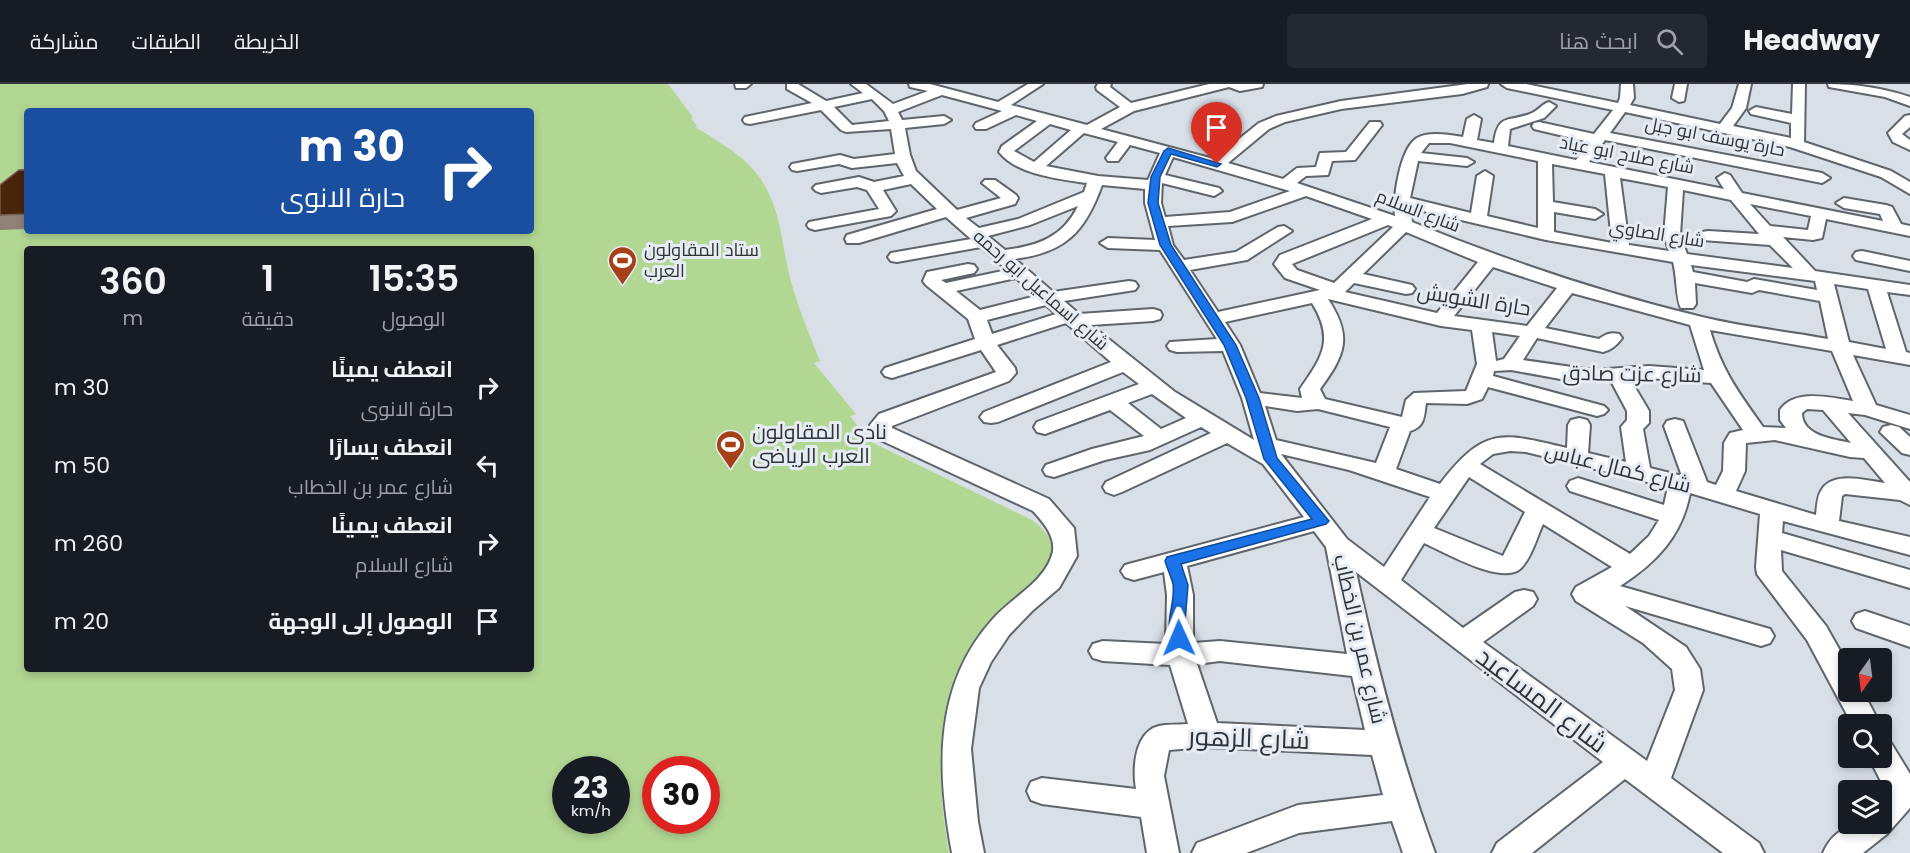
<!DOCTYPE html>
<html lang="ar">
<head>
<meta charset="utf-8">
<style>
	body { margin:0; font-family:Poppins,Cairo,sans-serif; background:#242831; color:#f1f3f6; direction:rtl; height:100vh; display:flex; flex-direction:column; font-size:22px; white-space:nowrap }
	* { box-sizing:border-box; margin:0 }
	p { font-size:20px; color:#9ea1a6 }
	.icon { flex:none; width:33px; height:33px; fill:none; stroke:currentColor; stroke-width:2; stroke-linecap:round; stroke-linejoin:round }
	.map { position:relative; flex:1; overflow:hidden; direction:ltr }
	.details { position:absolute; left:24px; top:162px; width:510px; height:426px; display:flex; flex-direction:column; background:#171b24; border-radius:6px; box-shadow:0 3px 9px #0003; direction:rtl }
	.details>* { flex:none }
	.banner { position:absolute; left:24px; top:24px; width:510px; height:126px; border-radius:6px; box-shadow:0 3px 9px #0003; direction:rtl; background:#1a4fa0; color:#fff; overflow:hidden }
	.needle { width:39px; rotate:194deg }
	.tools { position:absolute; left:1838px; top:564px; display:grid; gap:12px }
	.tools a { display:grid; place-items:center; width:54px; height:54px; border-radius:6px; background:#171b24; box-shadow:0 3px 9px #0003; font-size:30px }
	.speed { position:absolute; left:552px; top:672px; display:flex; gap:12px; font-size:30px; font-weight:700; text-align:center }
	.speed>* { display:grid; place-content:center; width:78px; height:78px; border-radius:50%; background:#171b24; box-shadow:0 3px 9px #0003; line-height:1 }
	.speed small { font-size:15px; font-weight:400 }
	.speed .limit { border:9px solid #d22; background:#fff; color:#111 }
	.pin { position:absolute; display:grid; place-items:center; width:51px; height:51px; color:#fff; margin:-62px -26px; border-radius:50% 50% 50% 0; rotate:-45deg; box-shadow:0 0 6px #0007 }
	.pin .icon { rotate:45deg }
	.me { position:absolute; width:66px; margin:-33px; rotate:359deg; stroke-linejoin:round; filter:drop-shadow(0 0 4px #0008) }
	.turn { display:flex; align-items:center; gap:21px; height:126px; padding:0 30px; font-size:27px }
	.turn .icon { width:78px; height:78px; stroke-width:2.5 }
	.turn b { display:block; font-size:42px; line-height:51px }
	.eta { display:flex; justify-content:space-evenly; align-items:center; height:102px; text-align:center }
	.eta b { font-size:36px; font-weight:600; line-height:42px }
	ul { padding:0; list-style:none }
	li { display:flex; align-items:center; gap:18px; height:78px; padding:0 30px }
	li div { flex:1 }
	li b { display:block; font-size:22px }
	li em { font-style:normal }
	header { display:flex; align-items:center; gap:36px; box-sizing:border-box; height:84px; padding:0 30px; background:#171b24; border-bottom:2px solid #363941 }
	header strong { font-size:28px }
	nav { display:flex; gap:33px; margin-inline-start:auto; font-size:21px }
	.search { width:420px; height:54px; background:#242831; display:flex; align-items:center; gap:15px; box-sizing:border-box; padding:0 21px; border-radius:6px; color:#9ea1a6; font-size:22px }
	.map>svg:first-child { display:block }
	.green { fill:#b2d793; fill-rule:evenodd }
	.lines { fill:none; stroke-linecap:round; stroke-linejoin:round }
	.minor-casing { stroke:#5f656b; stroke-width:4 }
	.minor { fill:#fff; fill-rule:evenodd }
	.wall { fill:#908278 }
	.building { fill:#49240b; stroke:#745c4d; stroke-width:1.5 }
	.route { fill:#1a73e8; stroke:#114b97; stroke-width:1.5 }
	.labels { text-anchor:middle; stroke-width:6; stroke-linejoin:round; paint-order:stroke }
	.far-street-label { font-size:18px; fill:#2f3234; stroke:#e5ecf4 }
	.far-poi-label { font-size:18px; fill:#2f3234; stroke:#e5ecf4; text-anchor:start }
	.street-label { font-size:21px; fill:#2f3234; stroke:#e5ecf4 }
	.poi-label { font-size:21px; fill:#2f3234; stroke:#e5ecf4; text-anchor:start }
	.near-street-label { font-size:26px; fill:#2f3234; stroke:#e5ecf4 }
</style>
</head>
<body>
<header>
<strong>Headway</strong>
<div class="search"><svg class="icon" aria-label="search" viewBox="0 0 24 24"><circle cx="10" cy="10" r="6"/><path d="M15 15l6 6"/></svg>ابحث هنا</div>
<nav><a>الخريطة</a><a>الطبقات</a><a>مشاركة</a></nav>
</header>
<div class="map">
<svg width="1910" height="769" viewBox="0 0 1910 769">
	<rect width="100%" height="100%" fill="#d8dfe6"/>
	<!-- green -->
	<path class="green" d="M0 0H668L693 33 691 34 697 42 695 43C714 55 736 67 751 83 779 113 780 149 788 185 795 217 808 247 820 277L814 279 856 330 850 332 869 357 1032 436C1044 445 1056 457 1053 474 1048 498 1009 516 993 535 966 568 960 615 951 655 948 668 942 683 942 696 941 720 945 745 949 769H0ZM27 27H531V147H27ZM27 165H531V585H27ZM566 686H616V736H566ZM656 686H706V736H656Z"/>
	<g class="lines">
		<defs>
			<path id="minor" d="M735 0H751L746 4H736Z
				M787 0H798L826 17 863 9 851 0H866L893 20 928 7 910 3 909 0H930L998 18 1028 0H1043L1011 21 1087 41 1120 23 1097 6 1096 3 1098 0H1111L1110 3 1131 19 1209 0H1263L1262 3 1240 7 1229 3 1134 27 1101 45 1214 75 1259 39 1276 32 1341 17 1468 0H1488L1487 3 1462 10 1341 25 1285 38 1269 45 1228 79 1283 95 1297 84 1316 83 1320 69 1346 68 1370 38H1380L1382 41 1355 76 1332 77 1328 91 1306 92 1297 99 1395 132C1393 114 1400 64 1417 54 1430 47 1449 51 1463 53L1467 35 1474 31 1481 35 1477 56 1494 59C1498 28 1509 39 1532 29 1539 26 1542 20 1549 18L1556 22 1544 34 1510 45 1508 62 1576 76 1589 58 1534 45 1532 42 1534 39 1539 38 1594 50 1613 26 1507 4 1501 0H1526L1618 19 1620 14 1621 0H1633L1634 14 1630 21 1720 40 1732 24 1739 0H1751L1746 24 1733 42 1791 54V39L1751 30 1749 27 1756 23 1792 30 1793 0H1805L1804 58 1891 87 1910 98V110L1881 93 1790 63 1625 28 1610 49 1822 89 1830 94 1822 99 1605 56 1589 78 1724 105 1717 94 1725 89 1730 91 1742 109 1883 137 1880 130 1844 124 1836 119 1844 114 1886 121 1892 123 1901 140 1910 142V152L1826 135 1822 154 1813 156 1783 153 1815 187 1910 201V211L1887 208 1906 268 1910 269V281L1853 271 1876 321 1910 331V345L1865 331 1848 329 1910 398V421L1900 416 1845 410 1842 412 1839 437 1910 453V471L1783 437 1782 449 1910 486V504L1781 466 1782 487 1826 542 1848 581V608H1863L1880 640H1852L1807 556 1757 490 1756 483 1760 430 1690 409C1682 452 1656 479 1620 502L1770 545 1774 552 1770 559 1761 562 1625 522 1686 563 1700 585 1703 606 1671 694 1759 759 1764 769H1723L1625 695 1532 769H1492L1497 759 1603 678 1356 488C1377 584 1401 677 1435 769H1403L1392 737 1299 749 1246 769H1192L1197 759 1298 721 1383 711 1372 671 1206 663 1169 666 1164 692 1179 769H1147L1141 733 1042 720 1031 716 1027 707 1031 698 1042 694 1136 705C1133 687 1134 658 1150 646 1159 639 1177 641 1188 640L1170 581 1103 577 1093 574 1089 567 1093 560 1103 557 1166 560 1167 511 1164 488 1134 496 1125 493 1121 487 1125 481 1304 433 1263 380 1227 359 1122 408 1114 411 1106 408 1103 403 1106 398 1211 349 1201 343 1150 366 1105 376 1054 393 1046 391 1043 386 1046 381 1092 365 1144 352 1110 326 1045 350 1037 348 1034 343 1037 338 1139 300 1123 288 998 338 991 339 984 338 980 333 984 328 1111 278 1066 239 997 261 1015 284 1016 289 1009 297 892 342V344L1049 415 1074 444 1077 472 1059 504 1032 527 1009 551 991 578 979 604 971 665 978 738 984 769H952C937 687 933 602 992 536 1010 515 1041 500 1051 474 1059 456 1044 439 1033 427L874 353 870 341 879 330 996 288 981 266 892 294 885 292 882 288 885 284 975 255 968 235 926 201 923 197 927 188 968 180 974 181 977 185 974 189 941 196 946 199 1007 186 981 163 897 178 891 177 888 173 891 169 971 155 946 133 859 159H847L845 155 847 151 937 125 911 100 883 106 896 127 891 132 815 146 809 144 807 141 809 138 879 125 867 106 857 103 821 109 816 107 813 104 816 101 859 93 874 98 904 92 897 79 852 84 839 80 797 87 792 86 790 83 792 80 840 71 854 75 895 70 891 45 846 48 841 46 821 26 750 40 745 39 743 36 745 33 812 19 787 5ZM942 11 1002 27 976 39 974 42 976 45H986L1016 31 1037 37 1002 62 999 68C1017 91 1060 95 1087 99L1084 108 1018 135 979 144 966 134 1015 120 1018 114 1016 111 995 96H985L982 99 1001 114 957 126 916 87 910 71 905 44 944 40 951 36 944 32 902 36 898 28ZM872 15 884 27 889 37 852 41 834 23ZM1050 40 1071 46 1034 78 1014 67ZM1084 49 1118 58 1106 74 1108 77H1118L1130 61 1160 69 1148 96 1098 92 1046 82ZM1429 59H1450L1538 77V144L1487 132 1493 92 1485 87 1477 92 1471 129 1410 114 1418 77 1467 82 1474 78 1467 74 1421 69ZM1173 73 1290 107 1230 128 1165 133 1161 119 1162 99 1214 112 1222 107 1219 104 1165 91ZM1552 80 1605 90 1612 159 1554 148V128L1595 135 1603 130 1595 125 1553 118ZM1620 94 1668 103 1664 151 1669 167 1629 161ZM1102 101 1145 105V119L1155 156 1108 154 1100 159 1108 164 1160 166 1217 255 1170 258 1167 262 1170 266 1177 268 1223 267 1242 314 1254 356 1175 308 1091 241 1153 237 1160 235 1162 231 1160 227 1153 225 1079 230 1064 217 1135 206 1138 202 1135 198 1129 197 1053 208 1015 175C1066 168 1085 148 1102 101ZM1683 106 1731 116 1759 150 1708 147 1702 148 1700 152 1702 156 1770 161 1793 184 1687 170 1680 151ZM1306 112 1372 135 1280 171 1274 180 1285 194 1320 206 1218 228 1190 186 1247 176 1292 147 1284 142 1278 143 1236 168 1184 176 1173 161 1168 142 1232 138ZM1750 120 1811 132 1808 146 1770 142ZM1078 122C1063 153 1038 162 1005 166L988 152 1030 141ZM1410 124 1546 156 1673 178C1677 192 1676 216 1681 224H1693L1696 220 1695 199 1752 209 1759 206 1820 217 1828 255C1785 247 1741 243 1698 232 1600 208 1505 176 1412 138ZM1388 141 1393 143 1334 199 1297 186 1292 180ZM1406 148 1478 178 1437 229 1345 208 1354 199 1406 210 1412 209 1415 205 1412 201 1363 190ZM1691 181 1815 197 1817 206 1754 195 1747 198 1693 188ZM1493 183 1557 204 1527 242 1454 232ZM1016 194 1036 212 980 226 956 207ZM1834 200 1868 205 1886 265 1849 258ZM1572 209 1690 241 1704 286 1649 282 1593 286 1523 276 1537 254 1603 268C1611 266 1617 261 1622 254L1619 250C1610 248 1606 250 1599 255L1545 244ZM1328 215 1441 242 1472 246 1477 280 1466 307 1414 309 1406 316 1402 333 1325 315 1320 305C1345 271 1353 253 1328 215ZM1312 219C1335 256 1322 273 1300 305L1302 314 1260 309 1240 261 1225 238ZM1046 221 1056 230 992 250 987 236ZM1710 246 1832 267 1853 317C1831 314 1795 304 1780 326V336L1786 344 1763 343C1739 309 1722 287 1710 246ZM1492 248 1520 252 1504 275 1496 277ZM1511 286 1566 296 1611 297 1627 327V336L1621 343 1626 378 1588 369 1590 341 1587 336 1579 334 1571 336 1568 341 1567 364C1501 348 1484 343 1440 400L1396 385 1410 347C1425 343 1424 332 1426 319L1467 320 1482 315 1488 303 1597 332 1604 330 1608 326 1604 322 1493 292 1494 287ZM1649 294 1711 299 1743 346 1730 349 1724 359 1723 387 1716 401 1707 398 1683 337 1675 335 1667 337 1664 342 1682 392 1650 384 1643 345 1649 339V327L1630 295ZM1152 310 1186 334 1161 345 1128 319ZM1265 322 1297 327 1318 325 1390 343 1376 379 1276 356ZM1807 325 1823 326 1851 359C1833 355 1802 352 1802 329ZM1775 356 1850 373 1864 374 1885 399C1867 397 1832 386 1821 407 1817 413 1817 423 1816 431L1736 407 1745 387 1746 359ZM1510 367 1526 368 1668 403 1664 421 1578 394 1570 397 1567 402 1570 407 1659 436 1649 452 1630 470 1480 380 1493 370ZM1281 370 1349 386 1430 413 1384 483 1347 455ZM1469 393 1525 428 1503 472 1434 444ZM1543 440 1612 483 1576 503 1572 510 1576 517 1643 559 1672 585 1675 606 1647 677 1483 558 1533 522 1537 515 1533 508 1524 506 1515 508 1463 544 1401 496 1424 459C1444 468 1501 501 1520 485 1531 475 1537 453 1543 440ZM1314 447 1326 463 1347 570 1220 557 1193 559V511L1187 482ZM1220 577 1352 592 1365 646 1217 639 1197 580Z
				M1675 0H1687L1684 17 1679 18 1672 14Z
				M1828 0C1856 0 1883 4 1910 13V22L1885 13 1829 3Z
				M1910 31V43L1902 50 1910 56V66L1893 58 1888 49 1905 32Z
				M1862 167 1910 177V187L1856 176 1853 172 1856 168Z
				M1891 341 1899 343 1910 353V371L1902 369 1880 348 1883 343Z
				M1865 527 1910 542V563L1856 544 1852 537 1856 530Z
				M1881 655 1891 659 1910 690V724L1887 750 1863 769H1823C1835 742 1854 740 1881 740V713L1886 707 1869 674H1881Z"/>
		</defs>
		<!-- minor casing -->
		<use href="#minor" class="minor-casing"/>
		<!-- minor -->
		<use href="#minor" class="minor"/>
	</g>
	<!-- wall -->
	<path class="wall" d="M27 86V145L0 146V101Z"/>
	<!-- building -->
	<path class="building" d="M19 86H27V130L0 131V101Z"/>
	<!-- route -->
	<path class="route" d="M1168 64 1221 80 1217 83 1171 70 1160 93 1158 119 1171 161 1236 261 1259 314 1277 374 1329 437 1326 440 1181 480 1188 501 1185 538 1187 554 1185 559 1179 561 1173 559C1163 540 1176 519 1173 500 1171 492 1167 484 1165 477L1167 473 1312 435 1264 375 1246 314 1224 261 1160 161 1148 119 1151 93 1164 67Z"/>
	<!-- icons -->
	<defs>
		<symbol id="stadium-pin" viewBox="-11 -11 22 30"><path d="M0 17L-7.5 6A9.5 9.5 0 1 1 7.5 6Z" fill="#a64017" stroke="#e5ecf4"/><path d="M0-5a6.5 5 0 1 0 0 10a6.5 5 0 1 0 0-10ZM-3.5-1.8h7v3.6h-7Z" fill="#fff"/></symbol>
	</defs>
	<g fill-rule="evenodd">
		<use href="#stadium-pin" x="606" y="160" width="33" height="45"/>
		<use href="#stadium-pin" x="714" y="344" width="33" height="45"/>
	</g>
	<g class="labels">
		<!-- far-street labels -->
		<g class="far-street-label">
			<text transform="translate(1715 53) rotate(11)" y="6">حارة يوسف ابو جبل</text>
			<text transform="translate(1627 71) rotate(11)" y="6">شارع صلاح ابو عياد</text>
			<text transform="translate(1418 127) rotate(21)" y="6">شارع السلام</text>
			<text transform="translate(1657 150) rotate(9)" y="6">شارع الصاوي</text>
			<text transform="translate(1041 206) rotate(41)" y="6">شارع اسماعيل ابو رحمه</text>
		</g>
		<!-- far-poi labels -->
		<g class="far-poi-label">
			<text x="644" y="172">ستاد المقاولون<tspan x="644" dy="21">العرب</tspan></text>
		</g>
		<!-- street labels -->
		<g class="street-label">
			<text transform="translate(1474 216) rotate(9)" y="7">حارة الشويش</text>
			<text transform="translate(1632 290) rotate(1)" y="7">شارع عزت صادق</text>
			<text transform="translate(1618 384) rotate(14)" y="7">شارع كمال عباس</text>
			<text transform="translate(1360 555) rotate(77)" y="7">شارع عمر بن الخطاب</text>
		</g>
		<!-- poi labels -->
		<g class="poi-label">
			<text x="752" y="355">نادى المقاولون<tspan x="752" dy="24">العرب الرياضى</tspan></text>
		</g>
		<!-- near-street labels -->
		<g class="near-street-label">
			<text transform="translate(1542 616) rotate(37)" y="9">شارع المساعيد</text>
			<text transform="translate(1249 654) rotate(2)" y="9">شارع الزهور</text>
		</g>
	</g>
</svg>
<div class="tools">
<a><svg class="needle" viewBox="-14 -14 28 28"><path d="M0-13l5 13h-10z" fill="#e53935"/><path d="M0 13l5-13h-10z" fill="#9ea1a6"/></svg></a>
<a><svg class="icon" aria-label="search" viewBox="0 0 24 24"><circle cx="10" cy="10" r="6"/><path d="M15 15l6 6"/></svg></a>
<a><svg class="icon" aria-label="layers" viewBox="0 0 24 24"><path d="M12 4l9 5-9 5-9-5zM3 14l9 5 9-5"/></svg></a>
</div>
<div class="speed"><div>23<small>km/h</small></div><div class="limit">30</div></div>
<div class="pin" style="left:1217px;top:80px;background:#d93025"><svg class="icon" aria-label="arrive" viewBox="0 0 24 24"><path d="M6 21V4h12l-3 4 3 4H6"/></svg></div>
<svg class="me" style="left:1179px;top:554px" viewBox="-20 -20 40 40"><path d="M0-17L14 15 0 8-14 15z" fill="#1a73e8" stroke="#fff" stroke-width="4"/></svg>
<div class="banner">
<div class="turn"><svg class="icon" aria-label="right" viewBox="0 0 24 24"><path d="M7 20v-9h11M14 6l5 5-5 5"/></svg><div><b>30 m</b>حارة الانوى</div></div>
</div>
<section class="details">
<div class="eta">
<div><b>15:35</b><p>الوصول</p></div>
<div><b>1</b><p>دقيقة</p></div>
<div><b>360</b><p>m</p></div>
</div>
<ul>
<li><svg class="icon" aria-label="right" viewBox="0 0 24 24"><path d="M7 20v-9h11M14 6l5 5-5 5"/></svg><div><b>انعطف يمينًا</b><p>حارة الانوى</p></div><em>30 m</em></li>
<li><svg class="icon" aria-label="left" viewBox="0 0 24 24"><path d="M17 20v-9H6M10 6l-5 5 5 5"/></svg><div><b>انعطف يسارًا</b><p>شارع عمر بن الخطاب</p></div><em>50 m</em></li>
<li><svg class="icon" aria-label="right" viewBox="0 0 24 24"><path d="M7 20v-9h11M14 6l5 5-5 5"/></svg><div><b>انعطف يمينًا</b><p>شارع السلام</p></div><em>260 m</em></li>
<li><svg class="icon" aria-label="arrive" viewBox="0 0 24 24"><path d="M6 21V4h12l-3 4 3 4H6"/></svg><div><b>الوصول إلى الوجهة</b></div><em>20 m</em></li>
</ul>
</section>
</div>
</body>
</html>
